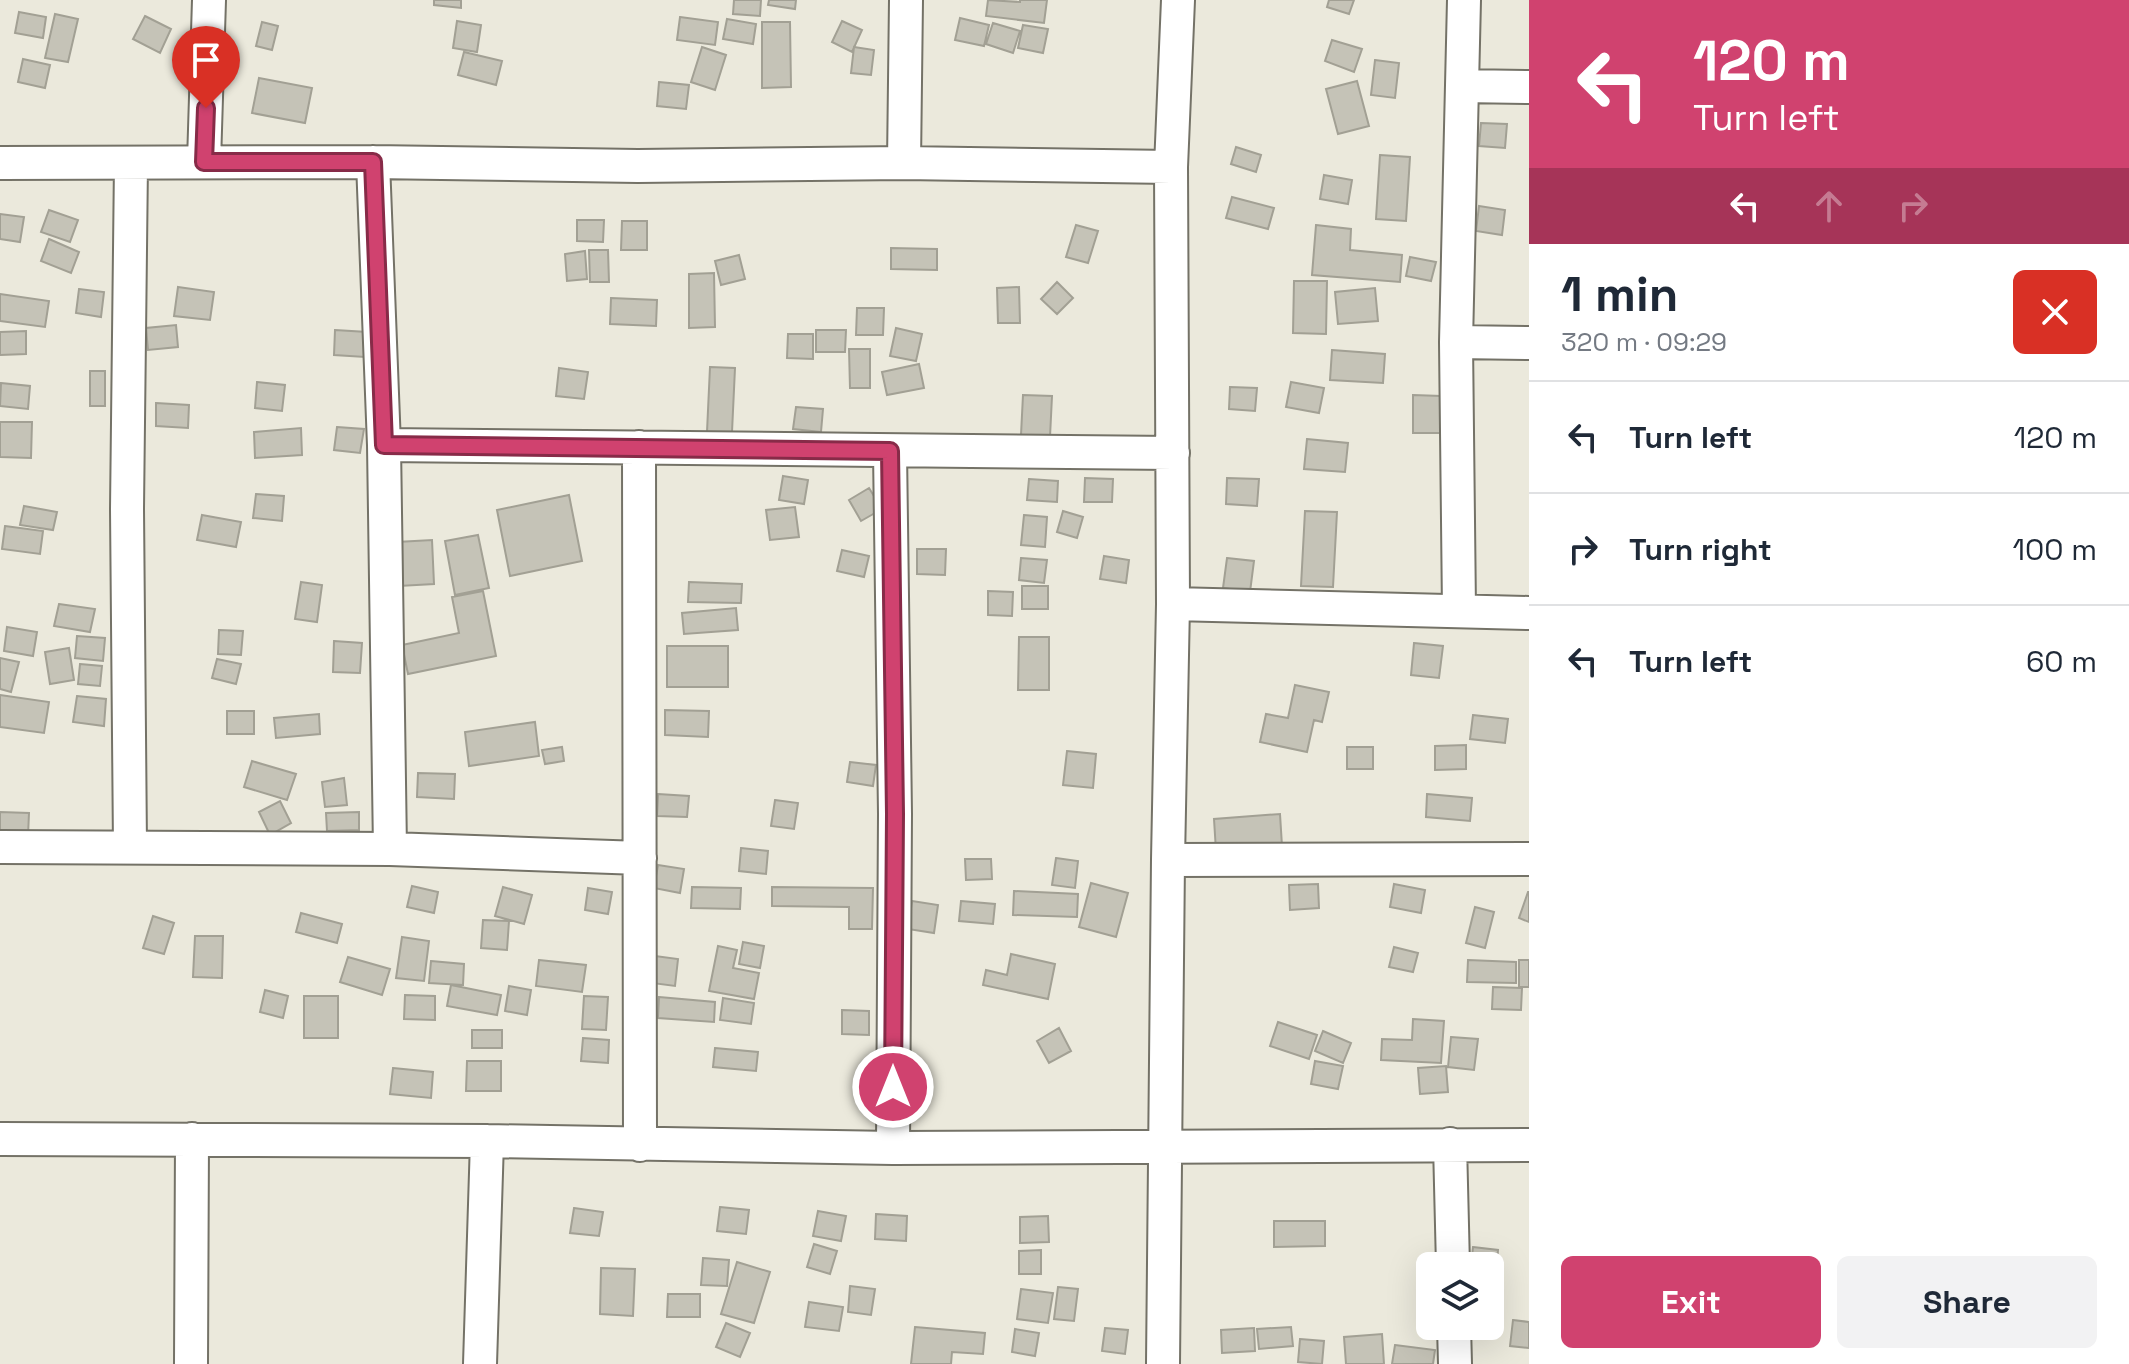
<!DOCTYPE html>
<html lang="en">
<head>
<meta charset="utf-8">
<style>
	body { margin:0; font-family:"Space Grotesk",sans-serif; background:#f2f2f3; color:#1f2937; height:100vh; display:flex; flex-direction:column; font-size:30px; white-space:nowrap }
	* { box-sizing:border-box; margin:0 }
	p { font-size:26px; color:#747a83 }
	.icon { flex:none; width:44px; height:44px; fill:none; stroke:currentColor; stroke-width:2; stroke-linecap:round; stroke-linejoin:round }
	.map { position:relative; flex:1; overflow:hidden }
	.side { display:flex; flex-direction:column; background:#fff; width:600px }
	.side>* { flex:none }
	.guide { background:#d0426f; color:#fff; overflow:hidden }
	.buttons { position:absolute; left:1416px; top:1252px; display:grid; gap:16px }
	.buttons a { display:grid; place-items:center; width:88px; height:88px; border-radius:12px; background:#fff; box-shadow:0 8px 32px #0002; font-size:40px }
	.pin { position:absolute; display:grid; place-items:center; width:68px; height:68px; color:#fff; margin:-82px -34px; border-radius:50% 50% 50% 0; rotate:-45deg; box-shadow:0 0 8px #0007 }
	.pin .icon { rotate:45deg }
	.me { position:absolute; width:88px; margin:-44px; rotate:0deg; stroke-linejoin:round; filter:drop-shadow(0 0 6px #0008) }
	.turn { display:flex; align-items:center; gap:28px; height:168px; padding:0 32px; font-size:36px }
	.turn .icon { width:104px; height:104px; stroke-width:2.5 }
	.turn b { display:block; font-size:56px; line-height:68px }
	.lanes { display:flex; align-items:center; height:76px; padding:0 32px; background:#0003; justify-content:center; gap:40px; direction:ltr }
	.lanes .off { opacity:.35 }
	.round { display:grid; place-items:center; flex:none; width:84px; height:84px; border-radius:12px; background:#f2f2f3 }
	.summary { display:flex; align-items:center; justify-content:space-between; height:136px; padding:0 32px }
	h1 { font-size:48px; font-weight:700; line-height:60px }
	.cta { display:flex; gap:16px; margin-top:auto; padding:16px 32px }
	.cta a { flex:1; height:92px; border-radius:12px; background:#d0426f; color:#fff; font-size:32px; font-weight:700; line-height:92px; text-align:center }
	.cta a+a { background:#f2f2f3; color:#1f2937 }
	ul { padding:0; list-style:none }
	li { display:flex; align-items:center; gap:24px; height:112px; padding:0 32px; border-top:2px solid #e0e1e3 }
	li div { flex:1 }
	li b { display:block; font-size:30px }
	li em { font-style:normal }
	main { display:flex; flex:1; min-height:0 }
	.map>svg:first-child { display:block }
	.building { fill:#c5c3b7; stroke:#a2a094; stroke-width:2 }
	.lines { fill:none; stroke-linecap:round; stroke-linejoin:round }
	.minor-casing { stroke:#747267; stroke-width:36 }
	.minor { stroke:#fff; stroke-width:32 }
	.route-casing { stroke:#872b48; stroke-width:20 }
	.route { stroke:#d0426f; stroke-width:14 }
</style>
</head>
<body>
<main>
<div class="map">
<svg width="1529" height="1364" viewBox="0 0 1529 1364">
	<rect width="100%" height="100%" fill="#ebe9dc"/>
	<!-- building -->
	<path class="building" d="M434 0H461V8L434 5Z
		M734 0H761L760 16 733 14Z
		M769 0H796L795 9 768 5Z
		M988 0 1020 2V0H1047L1044 23 986 16Z
		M1329 0H1354L1349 14 1327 7Z
		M19 12 46 17 43 38 15 33Z
		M55 14 78 19 68 62 45 58Z
		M145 16 171 29 160 53 133 39Z
		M680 17 718 22 715 45 677 40Z
		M960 18 989 25 984 46 955 40Z
		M727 19 756 24 753 44 723 39Z
		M457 21 481 25 477 52 453 48Z
		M842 21 862 30 852 52 832 42Z
		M262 22 278 26 272 50 256 46Z
		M762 22H790L791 87 762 88Z
		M993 23 1020 31 1013 53 986 44Z
		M1023 25 1048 29 1043 53 1018 48Z
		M1332 40 1362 49 1354 72 1325 61Z
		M702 47 726 55 715 90 691 82Z
		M854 47 874 50 871 75 851 73Z
		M464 52 502 61 496 85 458 75Z
		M23 59 50 65 45 88 18 82Z
		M1375 60 1399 63 1395 98 1371 95Z
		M259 78 312 88 305 123 252 113Z
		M1357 81 1369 126 1338 134 1326 89Z
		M659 82 689 85 686 109 657 106Z
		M1481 123 1507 124 1505 148 1479 146Z
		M1236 147 1261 155 1256 172 1231 164Z
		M1380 155 1410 157 1406 221 1376 219Z
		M1324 175 1352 180 1348 204 1320 199Z
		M1232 197 1274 208 1268 229 1226 218Z
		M1479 206 1505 210 1502 235 1476 231Z
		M49 210 78 220 70 242 41 232Z
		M0 214 24 217 20 242 0 239Z
		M577 220H604L603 242 577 241Z
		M622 221H647V250H621Z
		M1076 225 1098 231 1088 263 1066 257Z
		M1316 225 1351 229 1350 250 1402 255 1400 282 1312 275Z
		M49 239 79 252 71 273 41 261Z
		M891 248 937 249V270L891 269Z
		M589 250H608L609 282H590Z
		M585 251 587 279 567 281 565 254Z
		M739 255 745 279 721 285 715 261Z
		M1410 257 1436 262 1431 281 1406 276Z
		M714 273 715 327 689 328V274Z
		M1294 281H1327L1326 334 1293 333Z
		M1057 282 1073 298 1057 314 1041 299Z
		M178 287 214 292 210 320 174 316Z
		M1019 287 1020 323H998L997 288Z
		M1375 288 1378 321 1338 324 1335 292Z
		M79 289 104 292 101 317 76 313Z
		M0 294 49 301 45 327 0 321Z
		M611 298 657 300 656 326 610 324Z
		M857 308H884L883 335H856Z
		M176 325 178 347 148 350 146 328Z
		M896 328 922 334 916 361 890 356Z
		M335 330 367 332 365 357 334 355Z
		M816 330H846L845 352H816Z
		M26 331V354L0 355V332Z
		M788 334H813V359L787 358Z
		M849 349H870V388H850Z
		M1332 350 1385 354 1383 383 1330 380Z
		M919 364 924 388 887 395 882 372Z
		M710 367 735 368 732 432H707Z
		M559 368 588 372 584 399 556 396Z
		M90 371H105V406H90Z
		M257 382 285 385 282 411 255 408Z
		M1291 382 1324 388 1319 413 1286 407Z
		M1 383 30 386 28 409 0 406Z
		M1230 387 1257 388 1255 411 1229 409Z
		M1023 395 1052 396 1050 437 1021 435Z
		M1413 395 1441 396V433H1413Z
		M156 403 189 405 188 428 156 426Z
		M796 407 823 409 821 432 793 429Z
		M0 422H32L31 458 0 457Z
		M337 427 364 429 360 453 334 450Z
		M301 428 302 455 255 458 254 432Z
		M1307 439 1348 443 1345 472 1304 469Z
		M783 476 808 480 804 504 779 500Z
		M1085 478 1113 479 1112 502H1084Z
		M1227 478 1259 479 1257 506 1226 504Z
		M1029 479 1058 481 1057 502 1027 500Z
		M869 488 882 509 861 521 849 500Z
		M256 494 284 496 282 521 253 518Z
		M569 495 582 561 510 576 497 510Z
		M24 506 57 512 53 530 20 525Z
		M795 507 799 537 770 540 766 510Z
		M1063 511 1083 517 1077 538 1057 532Z
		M1305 511 1337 512 1333 587 1301 586Z
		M202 515 241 522 236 547 197 540Z
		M1024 515 1047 517 1045 547 1021 545Z
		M5 526 43 531 40 554 2 549Z
		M478 535 489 588 455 595 445 541Z
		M432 540 434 584 399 586 397 542Z
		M917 549H946L945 575 917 574Z
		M842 550 869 556 864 577 837 571Z
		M1104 556 1129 560 1126 583 1100 579Z
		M1021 558 1047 560 1044 583 1019 580Z
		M1227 558 1254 561 1250 592 1223 588Z
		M301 582 322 585 317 622 295 619Z
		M689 582 742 584 741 603 688 602Z
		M1022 586H1048V609H1022Z
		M483 591 496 656 408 674 402 645 459 633 452 597Z
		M988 591 1013 592 1012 616 988 615Z
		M59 604 95 609 90 632 54 626Z
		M736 608 738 630 684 634 682 613Z
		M7 627 37 632 33 656 4 651Z
		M219 630 243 631 241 655 218 654Z
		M77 636 105 638 103 661 75 658Z
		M1019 637H1049V690H1018Z
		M334 641 362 643 360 673 333 672Z
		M1414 643 1443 646 1439 678 1411 675Z
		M667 646H728V687H667Z
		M69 648 74 680 50 684 45 652Z
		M0 658 19 662 11 692 0 689Z
		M217 659 241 664 236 684 212 678Z
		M80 664 102 666 100 686 78 684Z
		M1295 685 1329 692 1322 722 1314 720 1307 752 1260 742 1266 714 1288 718Z
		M0 695 49 702 44 733 0 727Z
		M77 696 106 699 104 726 73 722Z
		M665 710 709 711 708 737 665 735Z
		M227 711H254V734H227Z
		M319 714 320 734 276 738 274 718Z
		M1473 715 1508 719 1505 743 1470 739Z
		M535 722 539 756 469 766 465 732Z
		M1466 745V769L1435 770V746Z
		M562 747 564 761 545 764 542 750Z
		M1347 747H1373V769H1347Z
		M1067 751 1096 754 1093 788 1063 785Z
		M252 761 296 774 287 800 244 787Z
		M850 762 876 765 873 786 847 782Z
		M418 773 455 774 454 799 417 797Z
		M344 778 347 805 325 807 322 782Z
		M658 794 689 796 687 817 657 816Z
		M1427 794 1472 798 1470 821 1426 817Z
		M775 800 798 803 794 829 771 826Z
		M280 801 291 823 270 835 259 812Z
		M0 812 29 813 28 836 0 835Z
		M359 812V830L327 831 326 813Z
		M1280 814 1282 846 1216 851 1214 819Z
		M741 848 768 851 766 874 739 871Z
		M1056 858 1078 861 1075 888 1052 885Z
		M965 859H991L992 879 966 880Z
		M658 865 684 869 680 893 654 888Z
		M1091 883 1128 893 1116 937 1079 927Z
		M1318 884 1319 908 1290 910 1289 885Z
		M1394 884 1425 890 1421 913 1390 907Z
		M412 886 438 892 434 913 407 907Z
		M503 887 532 895 524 924 495 916Z
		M692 887 741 888 740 909 691 908Z
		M772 887 873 888 872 929H849V907L772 906Z
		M588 888 612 892 608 914 585 910Z
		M1014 891 1078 894 1077 917 1013 915Z
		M1528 892H1529V922L1519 918Z
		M912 901 938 905 934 933 908 929Z
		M961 901 995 904 993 924 959 921Z
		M1475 907 1494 912 1485 948 1466 943Z
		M301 913 342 924 337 943 296 932Z
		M153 916 174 923 164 954 143 948Z
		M483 920 509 921 507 950 481 948Z
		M195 936H223L222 978 193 977Z
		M402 937 429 941 424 981 396 978Z
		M743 942 764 946 760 968 739 964Z
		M718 946 737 950 733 968 759 973 754 999 709 991Z
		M1394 947 1418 953 1413 972 1389 967Z
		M1011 954 1055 964 1048 999 983 985 986 970 1007 975Z
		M655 956 678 959 675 986 652 983Z
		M348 957 390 969 382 995 340 982Z
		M539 960 586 965 582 992 536 986Z
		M1468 960 1516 962V983L1467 982Z
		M1519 960H1529V987H1519Z
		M431 961 464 964 463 985 429 983Z
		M451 985 501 995 497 1015 447 1006Z
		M509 986 531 990 527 1015 505 1011Z
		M1493 987 1522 988 1521 1010 1492 1009Z
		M265 990 288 996 283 1018 260 1012Z
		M405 995 435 996V1020L404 1019Z
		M304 996H338V1038H304Z
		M584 996 608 997 606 1030 582 1029Z
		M659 997 715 1002 714 1022 658 1018Z
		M723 998 754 1003 751 1024 720 1020Z
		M842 1010 869 1011V1035L842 1034Z
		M1413 1019 1444 1021 1441 1063 1381 1060 1382 1039 1412 1040Z
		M1278 1022 1317 1035 1309 1059 1270 1046Z
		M1059 1028 1071 1051 1049 1063 1037 1041Z
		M472 1030H502V1048H472Z
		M1323 1031 1351 1043 1343 1063 1315 1051Z
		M1451 1037 1478 1039 1474 1070 1448 1067Z
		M583 1038 609 1040 608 1063 581 1061Z
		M715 1048 758 1052 756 1071 713 1067Z
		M467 1061H501V1091H466Z
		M1315 1061 1343 1066 1338 1089 1311 1084Z
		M1446 1066 1448 1092 1420 1094 1418 1068Z
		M393 1068 433 1072 431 1098 390 1094Z
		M720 1207 749 1210 746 1234 717 1231Z
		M574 1208 603 1212 599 1236 570 1233Z
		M818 1211 846 1216 841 1241 813 1236Z
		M876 1214 907 1216 906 1241 875 1239Z
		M1048 1216 1049 1242 1020 1243V1217Z
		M1274 1221H1325V1246L1274 1247Z
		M814 1244 837 1251 830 1274 807 1267Z
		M1473 1247 1498 1250 1496 1278 1490 1277V1266H1471Z
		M1041 1250V1274H1019V1251Z
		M703 1258 729 1260 727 1286 701 1285Z
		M737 1262 770 1272 754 1323 721 1314Z
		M601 1268 635 1269 633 1316 600 1314Z
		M850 1286 875 1289 871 1315 848 1312Z
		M1058 1287 1078 1289 1074 1321 1054 1319Z
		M1021 1289 1053 1293 1048 1323 1017 1319Z
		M668 1294H700V1317H667Z
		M809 1302 843 1307 839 1331 805 1327Z
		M1513 1320 1529 1322V1348L1510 1346Z
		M726 1323 750 1333 740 1357 716 1347Z
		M915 1327 985 1333 983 1354 952 1352 951 1364H911Z
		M1291 1327 1293 1346 1259 1349 1257 1329Z
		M1105 1328 1128 1330 1125 1354 1102 1351Z
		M1254 1328 1255 1351 1222 1353 1221 1330Z
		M1015 1329 1039 1333 1035 1356 1012 1352Z
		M1382 1334 1384 1364H1346L1344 1337Z
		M1300 1339 1324 1341 1322 1364 1298 1362Z
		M1395 1345 1435 1350 1433 1364H1392Z"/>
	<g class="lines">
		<defs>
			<path id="minor" d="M1462 86 1529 87
				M204 162 209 0
				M373 162 384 445 390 849
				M0 163 373 162 638 166 904 163 1171 167
				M904 163 906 0
				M1456 342 1529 343
				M384 445 1173 453
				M639 447 640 1145
				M890 451 895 814 893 1148
				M1173 604 1529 613
				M1459 610 1456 342 1464 0
				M0 847 390 849 640 858
				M130 847 127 509 131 163
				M1168 860 1529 859
				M0 1139 487 1141 893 1148 1529 1145
				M1450 1144 1453 1266
				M1454 1326 1455 1364
				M191 1364 192 1139
				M480 1364 487 1141
				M1163 1364 1168 860 1173 604 1171 167 1178 0"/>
		</defs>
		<!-- minor casing -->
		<use href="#minor" class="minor-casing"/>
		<!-- minor -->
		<use href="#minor" class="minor"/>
	</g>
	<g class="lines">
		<defs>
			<path id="route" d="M206 108 204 162H373L384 445 890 451 895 814 893 1087"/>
		</defs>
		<!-- route casing -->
		<use href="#route" class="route-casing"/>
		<!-- route -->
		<use href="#route" class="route"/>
	</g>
</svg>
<div class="buttons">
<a><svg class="icon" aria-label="layers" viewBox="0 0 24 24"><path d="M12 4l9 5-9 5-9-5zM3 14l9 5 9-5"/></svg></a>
</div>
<div class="pin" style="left:206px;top:108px;background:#d93025"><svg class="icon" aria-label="arrive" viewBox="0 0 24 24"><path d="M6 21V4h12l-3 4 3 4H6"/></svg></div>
<svg class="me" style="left:893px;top:1087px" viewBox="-20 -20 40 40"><circle r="17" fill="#d0426f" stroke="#fff" stroke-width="3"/><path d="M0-11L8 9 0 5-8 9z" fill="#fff"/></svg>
</div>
<section class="side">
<div class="guide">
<div class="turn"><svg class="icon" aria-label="left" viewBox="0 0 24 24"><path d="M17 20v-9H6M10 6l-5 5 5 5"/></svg><div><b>120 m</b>Turn left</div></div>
<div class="lanes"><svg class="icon" aria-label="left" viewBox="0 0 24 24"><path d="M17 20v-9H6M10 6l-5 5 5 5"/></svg><svg class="icon off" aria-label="ahead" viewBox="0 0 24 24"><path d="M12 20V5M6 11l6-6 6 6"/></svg><svg class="icon off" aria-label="right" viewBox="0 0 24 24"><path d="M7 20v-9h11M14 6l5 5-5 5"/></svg></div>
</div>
<div class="summary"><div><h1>1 min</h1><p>320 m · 09:29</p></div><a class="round" style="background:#d93025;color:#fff"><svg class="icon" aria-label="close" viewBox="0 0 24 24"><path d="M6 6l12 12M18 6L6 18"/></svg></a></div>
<ul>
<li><svg class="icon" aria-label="left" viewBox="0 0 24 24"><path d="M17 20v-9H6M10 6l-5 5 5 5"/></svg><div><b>Turn left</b></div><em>120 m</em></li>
<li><svg class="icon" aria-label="right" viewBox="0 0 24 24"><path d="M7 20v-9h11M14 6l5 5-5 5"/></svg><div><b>Turn right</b></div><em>100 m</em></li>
<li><svg class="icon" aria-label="left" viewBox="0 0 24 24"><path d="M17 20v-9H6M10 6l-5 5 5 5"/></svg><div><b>Turn left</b></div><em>60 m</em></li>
</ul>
<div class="cta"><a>Exit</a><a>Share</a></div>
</section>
</main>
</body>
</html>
